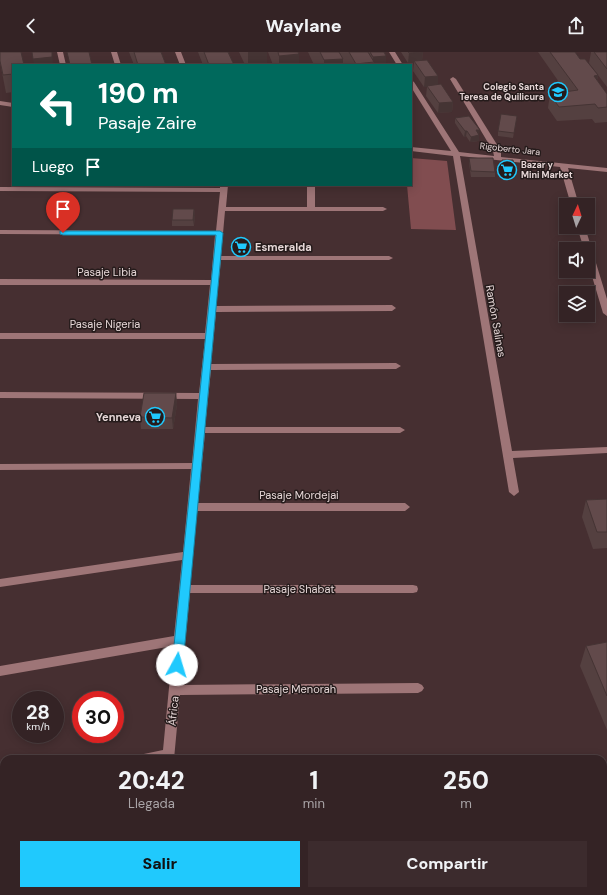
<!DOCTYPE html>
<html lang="es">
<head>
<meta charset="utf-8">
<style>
	body { margin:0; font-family:"DM Sans",sans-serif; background:#3c2b2d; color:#f1f3f6; height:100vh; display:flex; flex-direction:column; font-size:15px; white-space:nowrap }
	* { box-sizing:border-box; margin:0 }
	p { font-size:13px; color:#a9a4a7 }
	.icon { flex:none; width:22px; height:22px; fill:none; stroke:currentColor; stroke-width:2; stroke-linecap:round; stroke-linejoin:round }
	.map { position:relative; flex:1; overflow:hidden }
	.sheet { position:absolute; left:0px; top:703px; width:607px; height:140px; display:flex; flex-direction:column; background:#342325; border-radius:12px 12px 0 0; box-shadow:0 2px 10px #0003,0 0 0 1px #4e4042 }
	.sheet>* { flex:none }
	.guide { position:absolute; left:12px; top:12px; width:400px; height:122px; border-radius:0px; box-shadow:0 2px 10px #0003,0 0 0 1px #4e4042; background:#00695c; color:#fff; overflow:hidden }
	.needle { width:26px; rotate:4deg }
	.fabs { position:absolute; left:559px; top:146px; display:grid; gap:8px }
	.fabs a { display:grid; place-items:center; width:36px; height:36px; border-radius:0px; background:#342325; box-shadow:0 2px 10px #0003,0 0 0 1px #4e4042; font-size:20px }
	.speed { position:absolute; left:12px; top:639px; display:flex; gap:8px; font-size:20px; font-weight:700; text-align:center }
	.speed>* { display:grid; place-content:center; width:52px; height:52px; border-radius:50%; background:#342325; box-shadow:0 2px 10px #0003,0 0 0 1px #4e4042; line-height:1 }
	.speed small { font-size:10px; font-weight:400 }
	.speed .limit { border:6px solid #d22; background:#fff; color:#111 }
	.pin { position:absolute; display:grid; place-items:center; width:34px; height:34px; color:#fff; margin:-41px -17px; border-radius:50% 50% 50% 0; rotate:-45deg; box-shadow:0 0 4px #0007 }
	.pin .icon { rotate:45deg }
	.me { position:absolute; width:44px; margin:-22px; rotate:6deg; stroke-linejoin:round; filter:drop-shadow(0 0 3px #0008) }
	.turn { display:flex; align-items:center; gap:14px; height:84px; padding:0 20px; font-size:18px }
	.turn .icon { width:52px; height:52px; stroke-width:2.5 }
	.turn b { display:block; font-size:28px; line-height:34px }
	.then { display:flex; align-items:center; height:38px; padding:0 20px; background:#0003; gap:8px; font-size:15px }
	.eta { display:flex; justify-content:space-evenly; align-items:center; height:68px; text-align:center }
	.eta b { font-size:24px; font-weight:800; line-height:28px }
	.button { display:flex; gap:8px; margin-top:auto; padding:8px 20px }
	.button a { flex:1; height:46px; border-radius:0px; background:#20c9fd; color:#111; font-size:16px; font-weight:800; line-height:46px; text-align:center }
	.button a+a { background:#3c2b2d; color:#f1f3f6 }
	header { display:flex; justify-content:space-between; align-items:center; height:52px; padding:0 20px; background:#342325; font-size:18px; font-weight:800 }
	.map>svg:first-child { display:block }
	.green { fill:#814d50 }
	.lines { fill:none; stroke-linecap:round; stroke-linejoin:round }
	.minor { fill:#9e7577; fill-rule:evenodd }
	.wall { fill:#544040 }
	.shaded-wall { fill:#453434 }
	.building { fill:#624a4b; stroke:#453434 }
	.route { fill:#20c9fd; stroke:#1583a4 }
	.labels { text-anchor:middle; stroke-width:3; stroke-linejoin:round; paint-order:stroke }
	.far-poi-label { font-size:9px; font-weight:bold; fill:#e5d6d6; stroke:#251b1b; text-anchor:end }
	.far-street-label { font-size:9px; fill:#e5d6d6; stroke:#251b1b }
	.poi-label { font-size:11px; font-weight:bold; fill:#e5d6d6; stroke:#251b1b; text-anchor:start }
	.street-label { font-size:11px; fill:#e5d6d6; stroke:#251b1b }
</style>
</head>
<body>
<header><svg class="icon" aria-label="back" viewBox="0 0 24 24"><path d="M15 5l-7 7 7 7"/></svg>Waylane<svg class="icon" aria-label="share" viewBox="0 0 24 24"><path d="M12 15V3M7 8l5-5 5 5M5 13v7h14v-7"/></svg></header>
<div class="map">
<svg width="607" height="843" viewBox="0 0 607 843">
	<rect width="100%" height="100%" fill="#462f31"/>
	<!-- green -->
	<path class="green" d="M411 106 447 109 456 178 411 177 407 133H411Z"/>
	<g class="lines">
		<!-- minor -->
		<path class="minor" d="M57 0H63L66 13H60Z
			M111 0H117L121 13H115Z
			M175 0H181L186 13H180Z
			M389 0H395L403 13H397Z
			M453 25 456 27 501 99V105L607 116V120L568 116 579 153H571L560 115 460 104 512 399 607 395V401L513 406 519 440 514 444 509 440 453 104 411 99V95L451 99 411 35V28L414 30 459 100 494 104 493 99 450 27Z
			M0 49 13 51V55L0 53Z
			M220 133H228L226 155H307V133H315V155H383L387 157 383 159H225L221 204H389L393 206 389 208H221L216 254 392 253 396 256 392 259 216 260 211 312 396 311 401 314 396 317 211 318 205 375H400L405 378 400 381H205L198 451H405L410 455 405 459H197L190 533H413L417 534 418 537 417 540 413 541H190L181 633 418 631 422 633 424 636 422 639 418 641 180 643 174 707H137L139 703 163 698 173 594 0 624V614L174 584 182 508 0 535V527L183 500 191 417 0 418V412L192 411 198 347 0 346V340L199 341 205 287H0V281H205L210 233H0V227L211 228 215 183 0 182V178L216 179 220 140 0 139V135L220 136Z
			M577 175H585L607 247V264L603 261 588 211V197H584Z
			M0 727H4V739H0Z
			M93 839H125L123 843H91Z
			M149 839H163V843H149Z"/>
	</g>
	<!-- wall -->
	<path class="wall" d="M129 0H161L166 13H134Z
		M198 0H228L234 13H203Z
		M239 0H267V13H245Z
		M268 0H298L299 13H273Z
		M308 0H384L386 4V12L390 13H343V11V13H314Z
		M401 0H423L422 8 438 24V33L453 50 452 60 438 61 426 44 427 35H424L413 19 414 11H408Z
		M538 0H575L580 7 598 23 597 28 607 42V70L595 71 592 67 557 69 548 56 550 42 566 40Z
		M591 0H607V35L589 11Z
		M0 10 13 13V40L6 41Z
		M517 64 513 86 498 84V79Z
		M455 66 479 83V89L470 90 466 84 464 85 455 71Z
		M469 106 495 120V125H471L469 111Z
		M502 108 515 117 514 123H502L501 114Z
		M194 157 195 163 194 174H172V168Z
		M176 341 177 353 173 377H141L140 365Z
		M607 447V496L593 497 582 465 586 448Z
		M607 590V678L580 614 586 594Z"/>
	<!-- shaded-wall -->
	<path class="shaded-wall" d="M52 0 53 13H34L33 7Z
		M248 0H267V13H248Z
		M423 0 422 10 414 9V11H408L409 1Z
		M299 2V13H279V4Z
		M386 4V13H374V10H372L373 5Z
		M343 7V13H324V8Z
		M598 23 595 37 594 24Z
		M438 24V34H427V35H424L425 25Z
		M453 50 452 60 438 61 439 51Z
		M411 54H413L412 64H411Z
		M476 78H480L479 83Z
		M465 79H467L466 84 464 85Z
		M479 83V89L470 90 471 85Z
		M194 157 195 163 194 174 193 168Z
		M176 341 177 353 173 377 172 366Z
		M209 839H211L210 843H208Z"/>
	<!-- building -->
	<path class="building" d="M0 0H21L24 13H13V22L3 23 0 9Z
		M32 0H52V5L33 7Z
		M67 0H89L92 13H70Z
		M134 0H161L166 13H138Z
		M204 0H228L234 13H209Z
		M278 0H298L299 2 279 4Z
		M320 0H339L343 7 324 8Z
		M349 0H368L374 10 356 12Z
		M370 0H384L386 4 373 5Z
		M408 0H423L409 1Z
		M550 0H575L580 7H585L598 23 594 24 607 42V55L598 56 595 52 559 55 550 42 578 38Z
		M594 0H607V17Z
		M427 8 438 24 425 25 414 9Z
		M389 11 390 13H375Z
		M441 32 453 50 439 51 427 34Z
		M501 62 517 64 514 81 498 79Z
		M469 64 480 78H476L479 83 471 85 467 79H465L455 66Z
		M469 106H493L495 120 471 119Z
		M502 108H513L515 117H503Z
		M173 157H194L193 168H172Z
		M144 341H176L172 366 140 365Z
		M607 447V480H597L586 448Z
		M607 590V644L586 594Z
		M175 839H209L208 843H175Z"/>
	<!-- route -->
	<path class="route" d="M60 179H220L223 181 183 613 177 617 172 613 216 183H63L60 182Z"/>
	<!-- icons -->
	<defs>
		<symbol id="school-ring" viewBox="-11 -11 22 22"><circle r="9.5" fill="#251b1b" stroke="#20c9fd" stroke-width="1.5"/><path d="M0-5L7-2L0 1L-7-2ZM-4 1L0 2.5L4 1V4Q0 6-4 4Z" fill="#20c9fd"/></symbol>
		<symbol id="supermarket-ring" viewBox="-11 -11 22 22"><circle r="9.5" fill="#251b1b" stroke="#20c9fd" stroke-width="1.5"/><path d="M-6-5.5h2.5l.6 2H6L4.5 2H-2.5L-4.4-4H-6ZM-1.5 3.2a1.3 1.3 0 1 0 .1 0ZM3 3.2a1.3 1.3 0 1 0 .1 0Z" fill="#20c9fd"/></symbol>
	</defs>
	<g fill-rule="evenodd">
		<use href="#school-ring" x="547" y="29" width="22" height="22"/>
		<use href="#supermarket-ring" x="496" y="107" width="22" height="22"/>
		<use href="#supermarket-ring" x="230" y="184" width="22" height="22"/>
		<use href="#supermarket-ring" x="144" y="354" width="22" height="22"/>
	</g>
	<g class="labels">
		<!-- far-poi labels -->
		<g class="far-poi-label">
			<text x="544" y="38">Colegio Santa<tspan x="544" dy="10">Teresa de Quilicura</tspan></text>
			<text x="521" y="116" text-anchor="start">Bazar y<tspan x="521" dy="10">Mini Market</tspan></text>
		</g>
		<!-- far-street labels -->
		<g class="far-street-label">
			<text transform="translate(510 97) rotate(6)" y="3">Rigoberto Jara</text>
		</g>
		<!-- poi labels -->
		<g class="poi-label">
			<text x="255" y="199">Esmeralda</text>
			<text x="141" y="369" text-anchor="end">Yenneva</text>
		</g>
		<!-- street labels -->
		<g class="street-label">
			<text x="107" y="224">Pasaje Libia</text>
			<text transform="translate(496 269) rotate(80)" y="4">Ramón Salinas</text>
			<text x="105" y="276">Pasaje Nigeria</text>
			<text x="299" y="447">Pasaje Mordejai</text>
			<text x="299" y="541">Pasaje Shabat</text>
			<text x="296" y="641">Pasaje Menorah</text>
			<text transform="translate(173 659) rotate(-84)" y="4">África</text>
		</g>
	</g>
</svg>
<div class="fabs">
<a><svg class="needle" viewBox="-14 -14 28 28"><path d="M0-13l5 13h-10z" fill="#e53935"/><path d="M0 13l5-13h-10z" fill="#a9a4a7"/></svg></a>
<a><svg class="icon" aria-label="sound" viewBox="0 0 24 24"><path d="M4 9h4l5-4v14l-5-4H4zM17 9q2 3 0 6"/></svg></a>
<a><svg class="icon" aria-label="layers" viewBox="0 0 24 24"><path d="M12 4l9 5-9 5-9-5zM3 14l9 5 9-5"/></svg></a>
</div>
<div class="speed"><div>28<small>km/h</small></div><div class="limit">30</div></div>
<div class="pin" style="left:63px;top:181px;background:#d93025"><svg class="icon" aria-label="arrive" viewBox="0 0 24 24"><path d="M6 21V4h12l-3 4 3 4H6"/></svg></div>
<svg class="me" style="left:177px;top:613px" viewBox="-20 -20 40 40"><circle r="19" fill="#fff"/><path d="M0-13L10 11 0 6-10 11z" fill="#20c9fd"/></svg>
<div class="guide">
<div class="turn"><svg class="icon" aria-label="left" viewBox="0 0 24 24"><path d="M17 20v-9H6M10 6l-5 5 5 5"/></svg><div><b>190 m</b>Pasaje Zaire</div></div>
<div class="then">Luego<svg class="icon" aria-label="arrive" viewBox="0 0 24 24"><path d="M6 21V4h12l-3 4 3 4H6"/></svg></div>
</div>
<section class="sheet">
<div class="eta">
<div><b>20:42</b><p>Llegada</p></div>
<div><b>1</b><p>min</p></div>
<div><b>250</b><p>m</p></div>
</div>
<div class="button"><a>Salir</a><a>Compartir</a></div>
</section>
</div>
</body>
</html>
